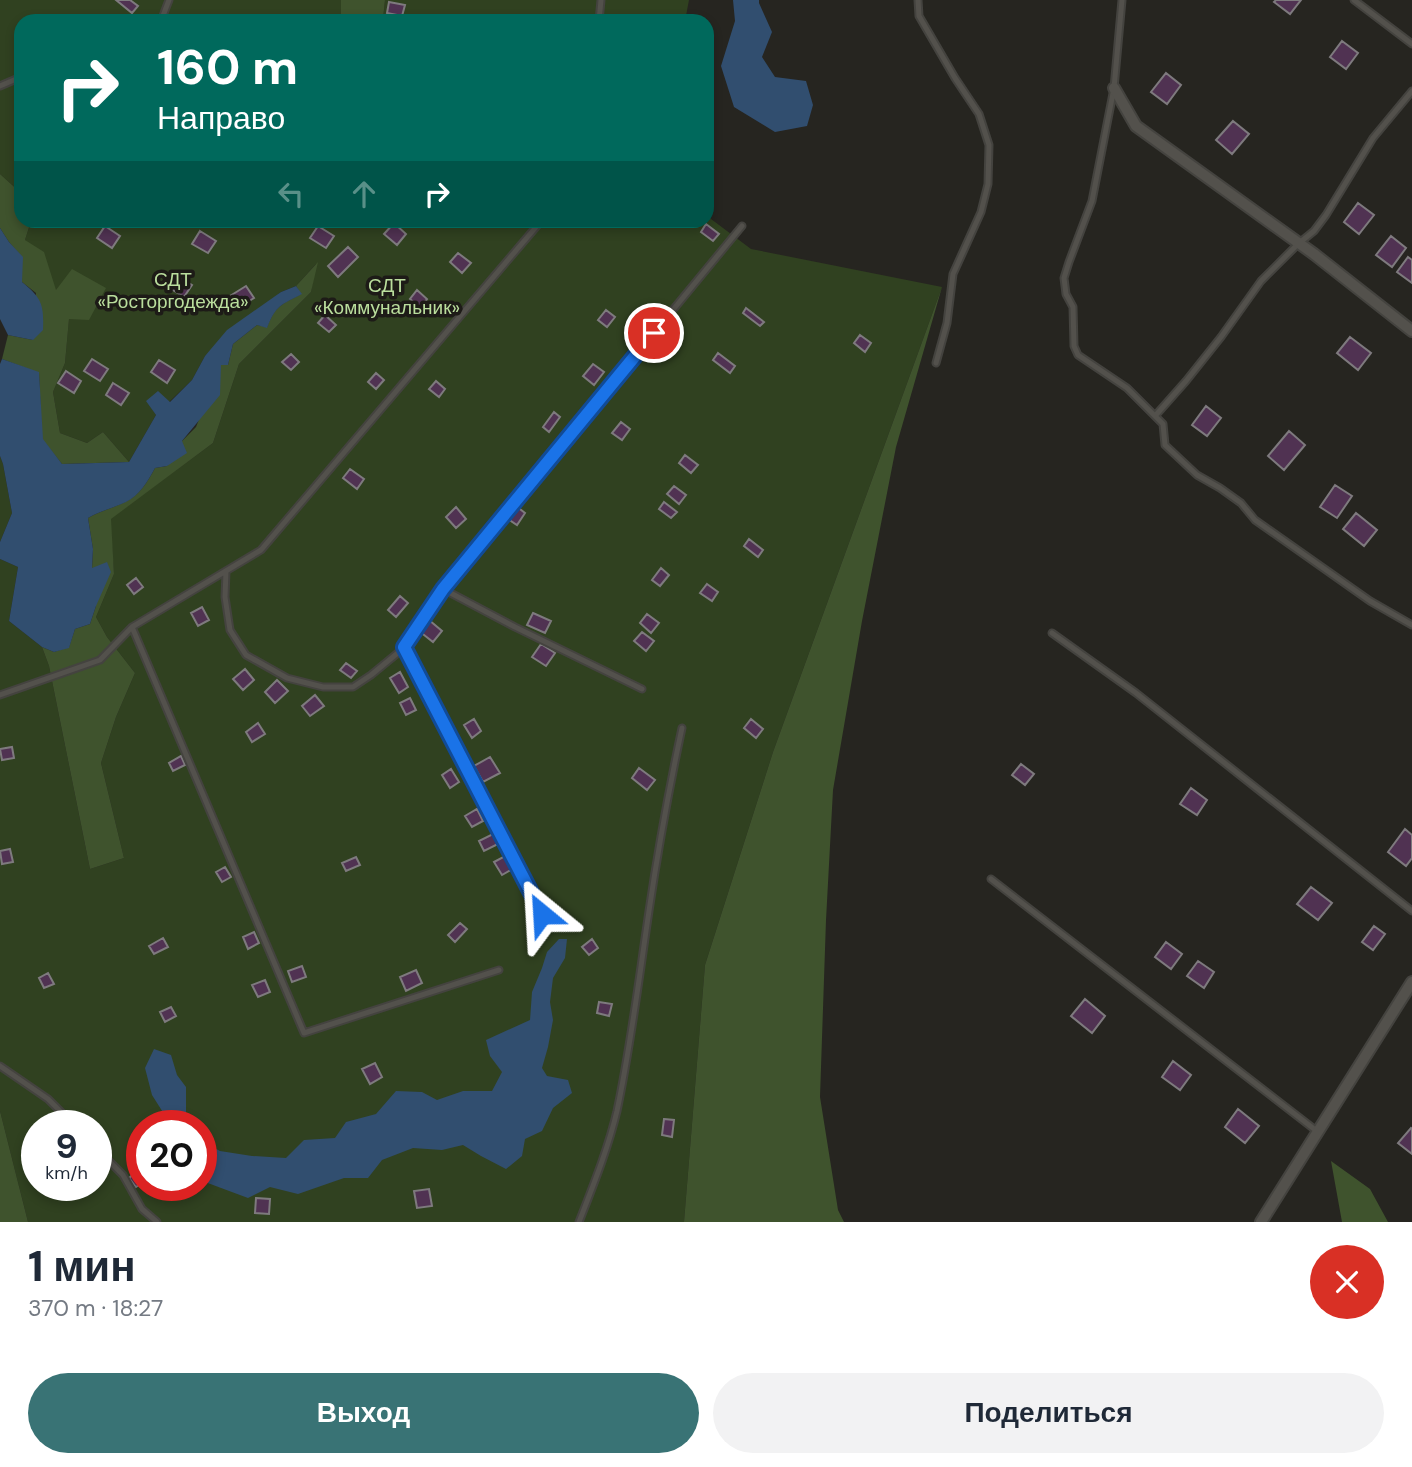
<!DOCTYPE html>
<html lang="ru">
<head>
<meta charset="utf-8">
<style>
	body { margin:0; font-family:"DM Sans",sans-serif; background:#f2f2f3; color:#1f2937; height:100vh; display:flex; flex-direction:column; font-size:26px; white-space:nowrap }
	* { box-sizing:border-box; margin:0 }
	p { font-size:23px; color:#747a83 }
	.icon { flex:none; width:38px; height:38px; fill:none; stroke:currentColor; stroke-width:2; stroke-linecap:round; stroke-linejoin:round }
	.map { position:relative; height:1222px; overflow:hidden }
	.sheet { display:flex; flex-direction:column; background:#fff; flex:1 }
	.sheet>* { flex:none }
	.top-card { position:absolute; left:14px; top:14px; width:700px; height:214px; border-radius:21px; box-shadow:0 4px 10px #0003; background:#00695c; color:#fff; overflow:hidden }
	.speed { position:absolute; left:21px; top:1110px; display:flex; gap:14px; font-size:35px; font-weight:700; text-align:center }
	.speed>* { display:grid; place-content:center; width:91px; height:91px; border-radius:50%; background:#fff; box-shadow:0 4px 10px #0003; line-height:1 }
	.speed small { font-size:18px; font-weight:400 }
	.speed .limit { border:10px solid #d22; background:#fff; color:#111 }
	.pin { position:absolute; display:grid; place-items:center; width:60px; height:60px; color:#fff; margin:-30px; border:4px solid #fff; border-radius:50%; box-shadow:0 2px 7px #0007 }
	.me { position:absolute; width:77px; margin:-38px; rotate:333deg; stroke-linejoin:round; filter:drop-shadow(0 0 5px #0008) }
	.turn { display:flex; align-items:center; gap:24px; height:147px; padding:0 28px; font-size:32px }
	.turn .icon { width:91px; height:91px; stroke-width:2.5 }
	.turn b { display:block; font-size:49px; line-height:60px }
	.lanes { display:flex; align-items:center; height:66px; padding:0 28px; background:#0003; justify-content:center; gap:35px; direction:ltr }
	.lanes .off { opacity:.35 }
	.round { display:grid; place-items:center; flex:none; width:74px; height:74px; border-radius:37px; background:#f2f2f3 }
	.summary { display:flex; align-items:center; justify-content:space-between; height:119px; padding:0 28px }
	h1 { font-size:42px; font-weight:800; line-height:52px }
	.primary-button { display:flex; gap:14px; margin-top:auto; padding:14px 28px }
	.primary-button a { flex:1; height:80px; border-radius:42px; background:#397375; color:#fff; font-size:28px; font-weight:800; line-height:80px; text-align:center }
	.primary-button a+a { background:#f2f2f3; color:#1f2937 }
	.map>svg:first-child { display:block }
	.green { fill:#304120; fill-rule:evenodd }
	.forest { fill:#3f532d }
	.water { fill:#314e6f }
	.building { fill:#503252; stroke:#7e7a7e; stroke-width:2 }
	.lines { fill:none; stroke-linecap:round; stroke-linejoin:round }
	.lane-casing { stroke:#44433f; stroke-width:9 }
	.street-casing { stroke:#44433f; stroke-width:14 }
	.lane { stroke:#53514c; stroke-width:5 }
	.street { stroke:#53514c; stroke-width:10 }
	.route-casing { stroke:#114b97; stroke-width:18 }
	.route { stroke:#1a73e8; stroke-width:12 }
	.labels { text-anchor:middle; stroke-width:7; stroke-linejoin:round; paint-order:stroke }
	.park-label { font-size:19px; fill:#bade9d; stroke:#1d1b17 }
</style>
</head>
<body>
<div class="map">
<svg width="1412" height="1222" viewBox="0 0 1412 1222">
	<rect width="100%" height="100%" fill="#262520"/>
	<!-- green -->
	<path class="green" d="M0 0H341V21H21V193L0 174Z
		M385 0H689L685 21H387L383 19Z
		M707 216 751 249 942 287 773 752 705 965 684 1222H28L0 1111V559L18 567 9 621 42 647 49 666 90 869 124 858 101 763 116 717 135 673 107 637 96 617 114 574 110 519 213 443 239 364 311 292 316 264 296 286 281 292 205 356 192 380 169 402 147 401 156 415 129 462 103 432 87 443 60 433 53 392 65 363 69 318 56 291 25 240 31 221 707 220ZM37 1125H96V1185H37ZM142 1125H201V1185H142Z
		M0 456 3 464 12 513 0 542Z"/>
	<!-- forest -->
	<path class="forest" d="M341 0H385L383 19 387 21H341Z
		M0 174 21 193V220L31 221 25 240 44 252 56 290 72 269 106 288 89 320 69 319 65 363 53 392 60 433 87 443 103 432 129 462 62 464 42 439 39 373 2 359 8 335 33 340 36 293 22 282V257L9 242 0 228Z
		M318 262 311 292 239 364 213 443 111 519 114 574 96 617 107 637 135 673 116 717 101 763 124 858 90 869 49 666 42 647 54 652 69 647 75 629 90 624 96 606 92 569 93 549 88 518C100 511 113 508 125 502 139 496 148 481 155 468L167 466 182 441 196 427 221 364 228 365 233 344 257 325 267 327C276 305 281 305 301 294L296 286Z
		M942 287 896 447 862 621 833 790 826 920 820 1097 838 1210 844 1222H684L705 965 773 752Z
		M0 1111 28 1222H0Z
		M1331 1161 1370 1189 1388 1222H1342Z"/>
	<!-- water -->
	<path class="water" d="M733 0H759V3L772 32 762 57 775 77 806 81 813 105 807 126 775 132 734 107 721 66 735 21Z
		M0 228 9 242 23 257 22 282C42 298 44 305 43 330L33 340 8 335 0 319Z
		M296 286 302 294C281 305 276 305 267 328L257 325 233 344 228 365H221L220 395 182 441 187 453 167 466 155 468C148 481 139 496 126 502 113 508 100 511 88 518L93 549 92 568 107 562 111 572 96 606 90 624 75 629 69 648 54 652 42 647 9 621 18 567 0 559V542L12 513 3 464 0 456V364L2 359 39 372 43 439 62 464 129 462 156 415 146 401 158 391 170 402 192 380 205 356 227 330 281 292Z
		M559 939H567L565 958 553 978 550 1002 553 1020 548 1047 542 1068 547 1076 568 1080 572 1093 553 1108 542 1131 525 1139 522 1156 506 1169 481 1156 463 1145 442 1150 413 1148 382 1160 368 1178H344L298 1194 270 1187 248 1198 205 1182 201 1178V1141L220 1151 252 1156 286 1158 304 1140 335 1138 346 1122 376 1114 396 1091 422 1092 437 1100 463 1091H492L502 1072 490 1056 486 1040 530 1020 532 992 542 968 547 952Z
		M154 1049 171 1055 177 1075 186 1087V1113L190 1125H171L152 1095 145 1068Z"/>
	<!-- building -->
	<path class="building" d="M116 0H130L138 6 132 13Z
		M1276 0H1301L1290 14 1274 2Z
		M389 2 405 5 402 16 387 13Z
		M1342 41 1358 53 1346 69 1330 57Z
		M1166 73 1181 85 1167 104 1151 92Z
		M1233 121 1249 134 1232 154 1216 140Z
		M1358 203 1374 215 1359 234 1344 222Z
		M394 223 406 234 397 245 384 234Z
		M706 224 719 234 713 241 701 232Z
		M105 226 120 236 112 248 97 238Z
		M318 226 334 236 326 248 310 238Z
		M200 231 216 241 208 253 192 244Z
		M1391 236 1406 248 1392 267 1376 255Z
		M348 247 358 257 338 277 328 266Z
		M458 253 471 263 462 273 450 262Z
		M1408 257 1412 260V283L1397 272Z
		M176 275 192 285 184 297 168 287Z
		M246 286 254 298 238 308 230 296Z
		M417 290 427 299 420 308 410 299Z
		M746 308 764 322 760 326 743 313Z
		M606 310 615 317 607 327 598 320Z
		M325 315 336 325 329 332 318 323Z
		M860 335 871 343 865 352 854 343Z
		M1350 337 1371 353 1358 370 1337 353Z
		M718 353 735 366 730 373 713 360Z
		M291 354 299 362 291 370 282 362Z
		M92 359 108 369 100 381 84 371Z
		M159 360 175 370 167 383 151 372Z
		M593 364 604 372 594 385 583 376Z
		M66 371 81 381 74 393 58 383Z
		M376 373 384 380 376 389 368 382Z
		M436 381 445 389 439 397 429 389Z
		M113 383 129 393 121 405 106 395Z
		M1206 406 1221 418 1207 436 1192 425Z
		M554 412 560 417 549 432 543 427Z
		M621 422 630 429 622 440 612 433Z
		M1289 431 1305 445 1284 470 1268 456Z
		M685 455 698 465 691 473 679 463Z
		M350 469 364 479 357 489 343 478Z
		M1335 485 1352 496 1337 518 1320 507Z
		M674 486 686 495 679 504 667 494Z
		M664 502 677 512 671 518 659 509Z
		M516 506 525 513 517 525 508 519Z
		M456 507 466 519 456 528 446 517Z
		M1356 513 1377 530 1364 546 1343 529Z
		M749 539 763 550 758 557 744 546Z
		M661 568 669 575 660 586 652 580Z
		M136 578 143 587 134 594 127 585Z
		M707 584 718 592 712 601 700 593Z
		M400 596 408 603 396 617 388 610Z
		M202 607 209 620 198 626 191 613Z
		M533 613 551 621 545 633 527 625Z
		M647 614 659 623 651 633 640 623Z
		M429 620 442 631 433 642 419 631Z
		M642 632 654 641 646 651 634 641Z
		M541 644 555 653 546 666 532 657Z
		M346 663 357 671 351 678 340 670Z
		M245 669 254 680 243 690 233 679Z
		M400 672 408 687 399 693 390 678Z
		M277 680 288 691 275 703 265 692Z
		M315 695 324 706 310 716 302 706Z
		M410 698 416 710 406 715 400 703Z
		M474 719 481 731 472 738 464 725Z
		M751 719 763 729 756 738 744 728Z
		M258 723 265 734 252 742 246 732Z
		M12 747 14 758 2 760 0 749Z
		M181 756 185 765 173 771 169 763Z
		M490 757 500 773 483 782 474 766Z
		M1021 764 1034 774 1025 785 1012 775Z
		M639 768 655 780 647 790 632 778Z
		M451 769 459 782 450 788 442 775Z
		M1191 788 1207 800 1197 815 1180 804Z
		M477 809 483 821 472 827 465 816Z
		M1405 829 1412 835V858L1406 866 1388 852Z
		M493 834 498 844 484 851 479 841Z
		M10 849 13 862 2 864 0 851Z
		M507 855 514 868 502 875 494 862Z
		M356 857 360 865 346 871 342 863Z
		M225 867 231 877 222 882 216 872Z
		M1311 887 1332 903 1318 920 1297 904Z
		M460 923 467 929 455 942 448 935Z
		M1374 926 1385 934 1373 950 1362 942Z
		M254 932 259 943 248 949 243 937Z
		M163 938 168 947 154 954 149 946Z
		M592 939 598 948 589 955 582 947Z
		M1166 942 1182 954 1171 969 1155 957Z
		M1198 961 1214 972 1204 988 1187 976Z
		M302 966 306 977 292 982 288 971Z
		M416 970 422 983 406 991 400 977Z
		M48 973 54 984 44 988 39 978Z
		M265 980 270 992 258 997 252 985Z
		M1085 999 1105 1016 1092 1033 1071 1016Z
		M599 1002 612 1004 609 1016 597 1013Z
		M171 1007 176 1016 165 1022 160 1012Z
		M1173 1061 1191 1075 1180 1090 1162 1077Z
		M375 1063 382 1077 370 1084 362 1069Z
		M1238 1109 1259 1126 1245 1143 1225 1127Z
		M664 1119 674 1120 672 1137 662 1135Z
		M1411 1128 1412 1129V1154L1398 1143Z
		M139 1170 142 1174V1183L136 1187 129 1178Z
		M429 1189 432 1206 417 1208 414 1191Z
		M256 1198 270 1199 269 1214 255 1213Z"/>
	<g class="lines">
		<defs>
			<path id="lane" d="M918 0 919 16 955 78 979 114 989 145 988 184 981 212 953 274 947 323 936 363
				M1122 0 1114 88 1092 201 1069 262 1064 278 1066 294 1073 307 1074 346 1078 355 1127 388 1163 424 1165 445 1197 475 1220 488 1241 503 1255 520 1370 601 1412 625
				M1354 0 1412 44
				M161 21 169 0
				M599 21 601 0
				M0 86 21 77
				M1155 416 1186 381 1221 337 1261 281 1298 244 1314 231 1326 215 1373 138 1412 91
				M226 571 225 597 230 630 246 655 287 678 323 687H353L371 675 405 647 443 589 742 226
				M443 589 515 627 642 689
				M132 627 304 1033 499 970
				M1052 633 1136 693 1412 911
				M405 647 542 914
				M0 695 100 660 132 627 261 550 542 220
				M991 879 1318 1132
				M0 1066 48 1099 74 1125
				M96 1148 123 1175 142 1209 157 1222
				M579 1222C593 1186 608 1149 617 1111 631 1045 639 978 649 911 658 850 669 789 682 728"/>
			<path id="street" d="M1114 88 1136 126 1314 254 1412 331
				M1261 1222 1412 982"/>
		</defs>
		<!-- lane casing -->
		<use href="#lane" class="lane-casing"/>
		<!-- street casing -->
		<use href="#street" class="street-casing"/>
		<!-- lane -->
		<use href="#lane" class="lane"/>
		<!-- street -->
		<use href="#street" class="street"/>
	</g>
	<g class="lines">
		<defs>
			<path id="route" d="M542 914 404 647 443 589 654 333"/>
		</defs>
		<!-- route casing -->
		<use href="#route" class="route-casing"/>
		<!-- route -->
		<use href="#route" class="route"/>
	</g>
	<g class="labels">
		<!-- park labels -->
		<g class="park-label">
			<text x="173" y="286">СДТ<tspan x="173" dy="22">«Росторгодежда»</tspan></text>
			<text x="387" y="292">СДТ<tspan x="387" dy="22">«Коммунальник»</tspan></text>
		</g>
	</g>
</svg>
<div class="speed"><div>9<small>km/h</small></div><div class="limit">20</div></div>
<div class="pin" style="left:654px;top:333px;background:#d93025"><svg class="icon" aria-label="arrive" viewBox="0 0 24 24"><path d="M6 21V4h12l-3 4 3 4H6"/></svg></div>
<svg class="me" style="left:542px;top:914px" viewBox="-20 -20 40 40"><path d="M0-17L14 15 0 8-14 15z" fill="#1a73e8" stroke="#fff" stroke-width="4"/></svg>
<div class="top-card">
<div class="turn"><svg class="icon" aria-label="right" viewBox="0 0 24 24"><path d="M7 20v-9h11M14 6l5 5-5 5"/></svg><div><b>160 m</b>Направо</div></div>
<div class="lanes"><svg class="icon off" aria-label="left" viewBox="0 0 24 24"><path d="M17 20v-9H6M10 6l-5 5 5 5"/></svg><svg class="icon off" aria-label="ahead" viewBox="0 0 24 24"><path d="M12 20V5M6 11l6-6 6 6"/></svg><svg class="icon" aria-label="right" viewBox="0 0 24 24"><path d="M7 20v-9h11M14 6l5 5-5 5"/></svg></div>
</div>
</div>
<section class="sheet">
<div class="summary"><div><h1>1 мин</h1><p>370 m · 18:27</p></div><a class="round" style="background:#d93025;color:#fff"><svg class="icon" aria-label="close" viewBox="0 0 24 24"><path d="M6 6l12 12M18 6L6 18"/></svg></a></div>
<div class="primary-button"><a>Выход</a><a>Поделиться</a></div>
</section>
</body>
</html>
